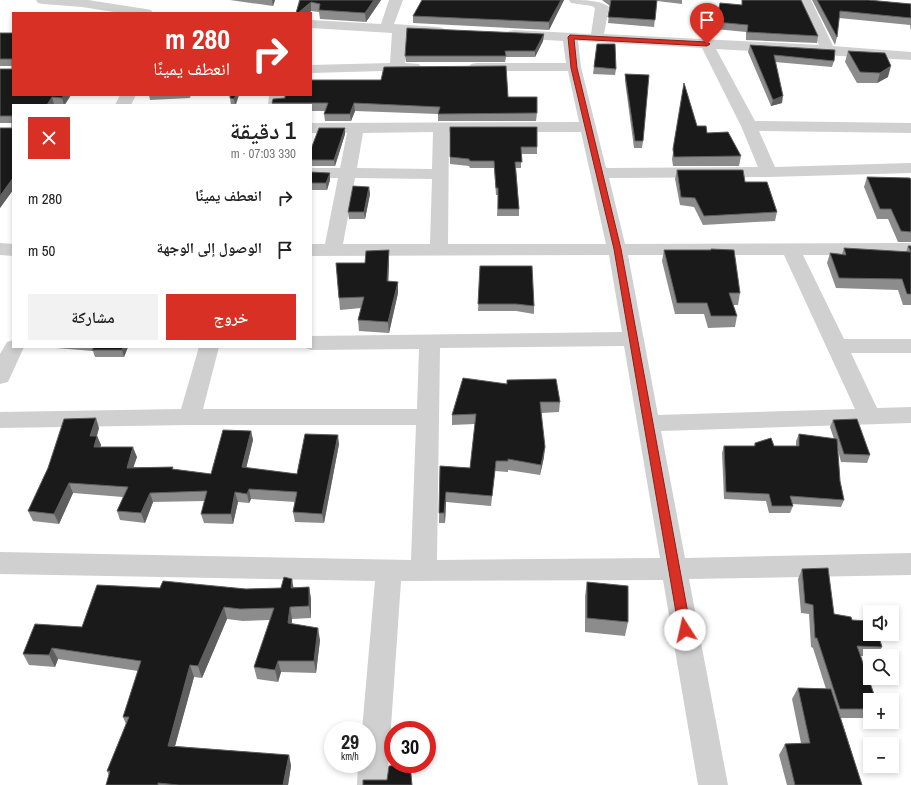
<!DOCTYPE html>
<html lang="ar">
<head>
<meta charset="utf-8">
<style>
	body { margin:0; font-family:"Archivo Narrow","Noto Naskh Arabic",sans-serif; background:#f2f2f2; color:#222; direction:rtl; height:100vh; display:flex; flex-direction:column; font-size:15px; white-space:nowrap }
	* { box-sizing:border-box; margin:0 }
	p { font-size:13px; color:#767676 }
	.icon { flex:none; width:22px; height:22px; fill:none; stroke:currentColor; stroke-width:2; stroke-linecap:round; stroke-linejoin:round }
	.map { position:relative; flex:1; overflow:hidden; direction:ltr }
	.sheet { position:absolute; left:12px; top:104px; width:300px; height:244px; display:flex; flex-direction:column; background:#fff; border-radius:0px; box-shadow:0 2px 6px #0003; direction:rtl }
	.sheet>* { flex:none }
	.banner { position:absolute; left:12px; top:12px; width:300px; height:84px; border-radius:0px; box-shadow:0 2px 6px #0003; direction:rtl; background:#d93025; color:#fff; overflow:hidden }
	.fabs { position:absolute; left:863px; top:605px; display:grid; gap:8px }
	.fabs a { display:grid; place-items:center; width:36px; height:36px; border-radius:0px; background:#fff; box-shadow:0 2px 6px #0003; font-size:20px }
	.speed { position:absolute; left:324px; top:721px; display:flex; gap:8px; font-size:20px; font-weight:700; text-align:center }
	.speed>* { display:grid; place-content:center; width:52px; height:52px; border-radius:50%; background:#fff; box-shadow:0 2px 6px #0003; line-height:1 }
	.speed small { font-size:10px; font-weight:400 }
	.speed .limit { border:6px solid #d22; background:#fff; color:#111 }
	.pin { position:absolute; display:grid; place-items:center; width:34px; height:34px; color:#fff; margin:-41px -17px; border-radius:50% 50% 50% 0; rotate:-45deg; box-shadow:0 0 4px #0007 }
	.pin .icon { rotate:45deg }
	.me { position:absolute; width:44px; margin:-22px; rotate:350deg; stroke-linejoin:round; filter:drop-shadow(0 0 3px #0008) }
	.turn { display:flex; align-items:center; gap:14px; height:84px; padding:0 16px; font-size:18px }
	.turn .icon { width:52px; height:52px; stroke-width:2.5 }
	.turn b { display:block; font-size:28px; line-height:34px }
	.round { display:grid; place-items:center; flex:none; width:42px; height:42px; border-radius:0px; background:#f2f2f2 }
	.summary { display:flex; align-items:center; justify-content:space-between; height:68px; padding:0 16px }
	h1 { font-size:24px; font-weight:600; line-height:30px }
	.cta { display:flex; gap:8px; margin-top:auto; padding:8px 16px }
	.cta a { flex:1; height:46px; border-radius:0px; background:#d93025; color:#fff; font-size:16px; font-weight:600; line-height:46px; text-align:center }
	.cta a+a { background:#f2f2f2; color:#222 }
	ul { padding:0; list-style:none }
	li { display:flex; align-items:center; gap:12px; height:52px; padding:0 16px }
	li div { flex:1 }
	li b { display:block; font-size:15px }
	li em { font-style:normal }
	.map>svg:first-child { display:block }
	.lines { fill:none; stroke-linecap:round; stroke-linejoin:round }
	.street { fill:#d0d0d0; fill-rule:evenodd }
	.wall { fill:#8c8c8c }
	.shaded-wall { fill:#5f5f5f }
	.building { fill:#1a1a1a; stroke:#5f5f5f }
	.route { fill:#d93025; stroke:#8d1f18 }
</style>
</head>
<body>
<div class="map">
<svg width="911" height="785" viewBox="0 0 911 785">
	<rect width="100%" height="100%" fill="#fff"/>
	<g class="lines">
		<!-- street -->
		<path class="street" d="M36 0H88L146 9 151 10 153 13H120L82 7 43 4 38 3Z
			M389 0H403L394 24 438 27 443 28 445 31 443 34 438 35 406 33 405 63 419 64 421 67 419 70 311 73V65L390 63 392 33 311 28V20L381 24Z
			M569 0C582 0 601 0 609 7L604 34 819 45 797 0H811L833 46 911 52V60L716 49 755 121 911 123V133L759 131 775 167 911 163V173L769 177 609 178 625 244 911 243V255H803L844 339H911V353H851L877 408 911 407V423L661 431 685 558 911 553V575L689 579 728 785H698L663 580 401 581 387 785H357L358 764H367V730H362L375 581 0 574V552L411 560 416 425H190L0 428V412L181 409 199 347H219L203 409H417L419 349 311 350 303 347H311V336L622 332 609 255 311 256V244H325L338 178H311V168H340L347 133H311V123L579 122 568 71H476L471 70 469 67 471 64 476 63H566L563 41 514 38 509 37 507 34 509 31 514 30 591 34 595 8 592 6 571 3ZM578 41 702 48 741 126 758 167 606 168 581 67ZM433 132 432 169 357 168 363 133ZM449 132H581L606 244H448ZM355 178 432 179 430 244H343ZM628 255H784L855 409 658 415ZM624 346 660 558 437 560 440 348Z
			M120 95H136L131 105H115Z
			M269 95H285L284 105H268Z
			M0 243 13 244V256L0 255Z
			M13 340V347H24L8 382 0 384V354L7 342Z"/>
	</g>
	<!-- wall -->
	<path class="wall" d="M230 0H275L273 6Z
		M299 0H381L366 22 320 19 319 12 311 11 309 13H296Z
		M564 0 549 30 413 23V16Z
		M602 0H682V4L657 1 654 27 608 23 610 6Z
		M812 0H868L911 4V31L910 25 839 18 837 37 835 45Z
		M741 5 818 36 817 43 746 40V32L715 29 716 22Z
		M0 33H13V95H71L65 105 54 104 13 105V190L0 208V128H12V123H0V69H12V66H0Z
		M544 34 543 41 535 57H506L505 62H406L405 56Z
		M597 44 616 69 615 75 593 74Z
		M750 45 834 61 832 67 775 62 782 103 771 106 748 52Z
		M848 51 888 77 877 83H857L845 62Z
		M625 74 643 141 642 148H634L625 81Z
		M684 83 697 126 741 156 739 166H673L672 159Z
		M149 95H191L190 98 150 100Z
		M239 95 236 105H231L230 98Z
		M508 97 537 113 536 121H438V114L355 111 351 121H325L324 114 326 111H311V105H272V103L285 98Z
		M450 127 537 147V154H521V168H516L519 209V216H497L498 195H496L494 168H470L469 166 450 164Z
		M345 128V134L335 166H311V149Z
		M677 170 745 182 777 212 775 221 703 225 694 207 680 205 675 179Z
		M311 172 330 173V180L327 190H311Z
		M867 177 911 180V242H898L888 219H877L864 187Z
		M369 187 370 194 365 219H349L348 212Z
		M908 246H911V305H903L898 290 836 288 827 263 830 253 842 254 844 248 906 252Z
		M711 249 740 293 738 305H733L737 316 735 327 708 328 704 314H675L662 261 664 250H711Z
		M389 250V261L388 281 398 293 389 333 359 331 358 320 361 308 340 310 336 263H365Z
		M480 266 534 306V314L516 311H478Z
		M44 347H128L124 357H95L93 351Z
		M507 380 560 402 559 412 541 413 544 457 540 475 508 470V472L495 471 491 506 446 502 445 523H439L440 466 470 468 475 424 452 425V415L507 384Z
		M833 420 870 455 867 463 841 462 838 450 840 481 844 500 841 507 792 504 793 506 790 513H769L766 501 724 499 722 453 724 446H754L755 443 774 446H796V441L799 434 834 439 830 427Z
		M99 428 97 436 101 445 100 447 137 457 133 467H173V469L211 474 251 431 253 440 246 468 297 474 339 444 324 523 295 522 293 512 295 502 251 499 249 503 238 502 233 524 204 523 201 514 205 501 153 502 145 523 120 520 117 511 123 497 73 493 59 524 33 521 28 511Z
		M802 569 834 614 852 620 882 647 877 656H861L870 700V718H841L862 785H787L779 755 785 744 801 743 792 699 798 688 826 689 813 648 811 647 809 614 801 613 798 579Z
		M587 582 628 622 625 636 585 632V596Z
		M309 587 311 599V618L292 619V624L320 640 316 673 281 672 278 682 257 679 254 667 270 620 243 621 227 619 202 678 194 677 175 746 289 755 291 766 288 785H106L109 775 107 771 126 724 123 717 138 671 58 659 55 667 29 665 23 654 82 627 160 588 246 589Z"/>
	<!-- shaded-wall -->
	<path class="shaded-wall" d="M272 0H275L273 6Z
		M374 0H381L366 22 365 13Z
		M561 0H564L549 30V22Z
		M311 2V11L309 13H298Z
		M544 34 543 41 535 57V51Z
		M891 66 888 77 877 83 880 73Z
		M64 95H71L64 105 62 98Z
		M236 95H239L235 105 234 99Z
		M783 96 782 103 771 106 773 100Z
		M52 97 54 104V105H47Z
		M354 103 355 111 351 121 350 114Z
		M345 128V134L335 166 334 160Z
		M330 173V180L327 190 326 183Z
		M13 178V190L0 208V196Z
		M369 187 370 194 365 219 364 212Z
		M389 250V261L388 292 387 281Z
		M398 282V293L389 333 388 322Z
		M123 347H128L124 357 122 350Z
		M96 418 99 428 94 445 90 436Z
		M251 431 253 440 244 477 242 467Z
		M338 435 339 444 324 523 322 514Z
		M97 436 101 445 97 457 94 447Z
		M133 447 137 457 130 477 127 468Z
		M545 447 544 457 540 475 541 465Z
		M69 483 73 493 59 524 54 514Z
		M249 489 251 499 249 503 247 494Z
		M235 492 238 502 233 524 231 514Z
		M446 492V502L445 523 444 513Z
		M150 493 153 502 145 523 141 513Z
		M292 579 294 591 291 588Z
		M309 587 311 599V618L309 606Z
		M224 607 227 619 202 678 198 666Z
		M290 607 292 619 291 635 288 623Z
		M318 628 320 640 316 673 314 661Z
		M52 648 58 659 55 667 49 655Z
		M278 661 281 672 278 682 275 670Z
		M190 665 194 677 172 757 168 746Z
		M289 755 291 766 288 785H283Z"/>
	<!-- building -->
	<path class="building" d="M300 0H374L365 13 319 10 320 4 311 2 298 13H296Z
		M422 0H561L549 22 413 16Z
		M611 0H657L655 20 608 17Z
		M742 0H801L818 36 747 32 748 25 716 22 720 3 742 5Z
		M817 0H868L911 4V18L840 11 837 37Z
		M407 28 544 34 535 51H505L506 56H405Z
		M0 33H13V95H64L62 98 52 97 47 105H13V178L0 196V128H12V116H0V69H12V59H0Z
		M597 44H615L616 69 594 67Z
		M750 45 835 50 834 61 774 55 783 96 773 100Z
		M848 51 885 53 891 66 880 73 860 72Z
		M506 66 508 97H537V113L438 114 440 107 354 103 350 114H324L328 103H272L273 99 285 98V95H311V80H381L384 67Z
		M625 74 649 75 643 141H635Z
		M684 83 697 126H706L707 133 728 132 741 156 674 157 673 149Z
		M230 95H236L234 99 230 98Z
		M450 127H537V147H521L522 162H515L519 209H498V188H496L494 161H470L469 159 450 157Z
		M319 128H345L334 160H311V149Z
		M677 170H743L745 182H767L777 212 704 216 695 198 681 197Z
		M311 172 330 173 326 183H311Z
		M867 177 910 178 911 180V232L901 231 891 209H880Z
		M353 186 369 187 364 212H348Z
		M908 246H911V294H907L902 279 839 278 830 253 846 255 844 248 911 252Z
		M711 249 734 250 740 293H729L737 316H711L707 303H677L664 250H711Z
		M389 250 387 281 398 282 388 322 358 320 364 297 339 298 336 263H365L366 251Z
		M480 266H532L534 306 516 304H478Z
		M94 347H123L122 350H92Z
		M463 378 507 384V380L556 379 560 402H540L545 447 541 465 508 459V461H496L492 496 446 492 444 513H439L440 466 470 468 476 414 452 415Z
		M96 418 90 436H97L94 447H133L127 468 173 467 172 469 211 474 223 430 251 431 242 467 297 474 305 434 338 435 322 514 293 512 297 492 249 489 247 494 235 492 231 514H201L207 491 150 493 141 513 117 511 128 487 69 483 54 514 28 511 48 468 64 419Z
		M857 419 870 455 844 454 833 420Z
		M799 434 837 439 840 481 844 500 790 496 793 506H772L769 494 726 492 724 446H755V443L771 438 774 446H799Z
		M828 568 834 614 851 617 852 620 870 621V634H878L882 647 857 646 876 700H870V709H840L817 638H815L813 605 805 603 802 569Z
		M284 577 292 579 291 588 309 587V606L290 607 288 623 318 628 314 661H278L275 670 254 667 274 608 240 609 224 607 198 666 190 665 168 746 289 755 283 785H179L158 783V785H106L110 771H107L129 717H123L141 661 52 648 49 655 23 654 35 624 82 627 97 585 160 588 163 581 246 589 281 588Z
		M587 582 628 586V622L587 618Z
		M798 688 831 689 862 785H795L785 744 810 743Z
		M410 764 412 785H363V780H387L389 766Z"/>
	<!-- route -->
	<path class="route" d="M570 35 707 42 710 44 707 46 574 39 577 68 621 249 691 630 689 634 685 635 681 634 679 630 614 249 571 68 568 37Z"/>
</svg>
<div class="fabs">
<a><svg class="icon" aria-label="sound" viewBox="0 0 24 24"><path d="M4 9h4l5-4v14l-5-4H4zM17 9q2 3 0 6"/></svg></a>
<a><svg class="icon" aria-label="search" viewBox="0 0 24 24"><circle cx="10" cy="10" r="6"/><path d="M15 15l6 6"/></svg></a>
<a>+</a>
<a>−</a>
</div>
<div class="speed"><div>29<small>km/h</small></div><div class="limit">30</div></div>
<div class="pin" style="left:707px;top:44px;background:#d93025"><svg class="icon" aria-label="arrive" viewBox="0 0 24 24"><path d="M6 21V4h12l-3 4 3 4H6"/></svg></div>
<svg class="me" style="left:685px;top:630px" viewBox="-20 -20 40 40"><circle r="19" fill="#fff"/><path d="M0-13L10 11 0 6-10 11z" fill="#d93025"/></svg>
<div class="banner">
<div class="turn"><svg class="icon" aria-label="right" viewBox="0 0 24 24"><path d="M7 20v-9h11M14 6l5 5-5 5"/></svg><div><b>280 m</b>انعطف يمينًا</div></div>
</div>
<section class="sheet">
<div class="summary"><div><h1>1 دقيقة</h1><p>330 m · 07:03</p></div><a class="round" style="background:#d93025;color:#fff"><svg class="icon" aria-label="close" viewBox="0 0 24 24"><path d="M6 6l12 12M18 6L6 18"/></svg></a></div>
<ul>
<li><svg class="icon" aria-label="right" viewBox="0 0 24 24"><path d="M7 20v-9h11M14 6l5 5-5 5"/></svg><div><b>انعطف يمينًا</b></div><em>280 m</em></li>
<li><svg class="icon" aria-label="arrive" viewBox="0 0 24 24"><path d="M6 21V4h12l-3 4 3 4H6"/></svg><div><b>الوصول إلى الوجهة</b></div><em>50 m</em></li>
</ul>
<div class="cta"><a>خروج</a><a>مشاركة</a></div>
</section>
</div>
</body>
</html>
